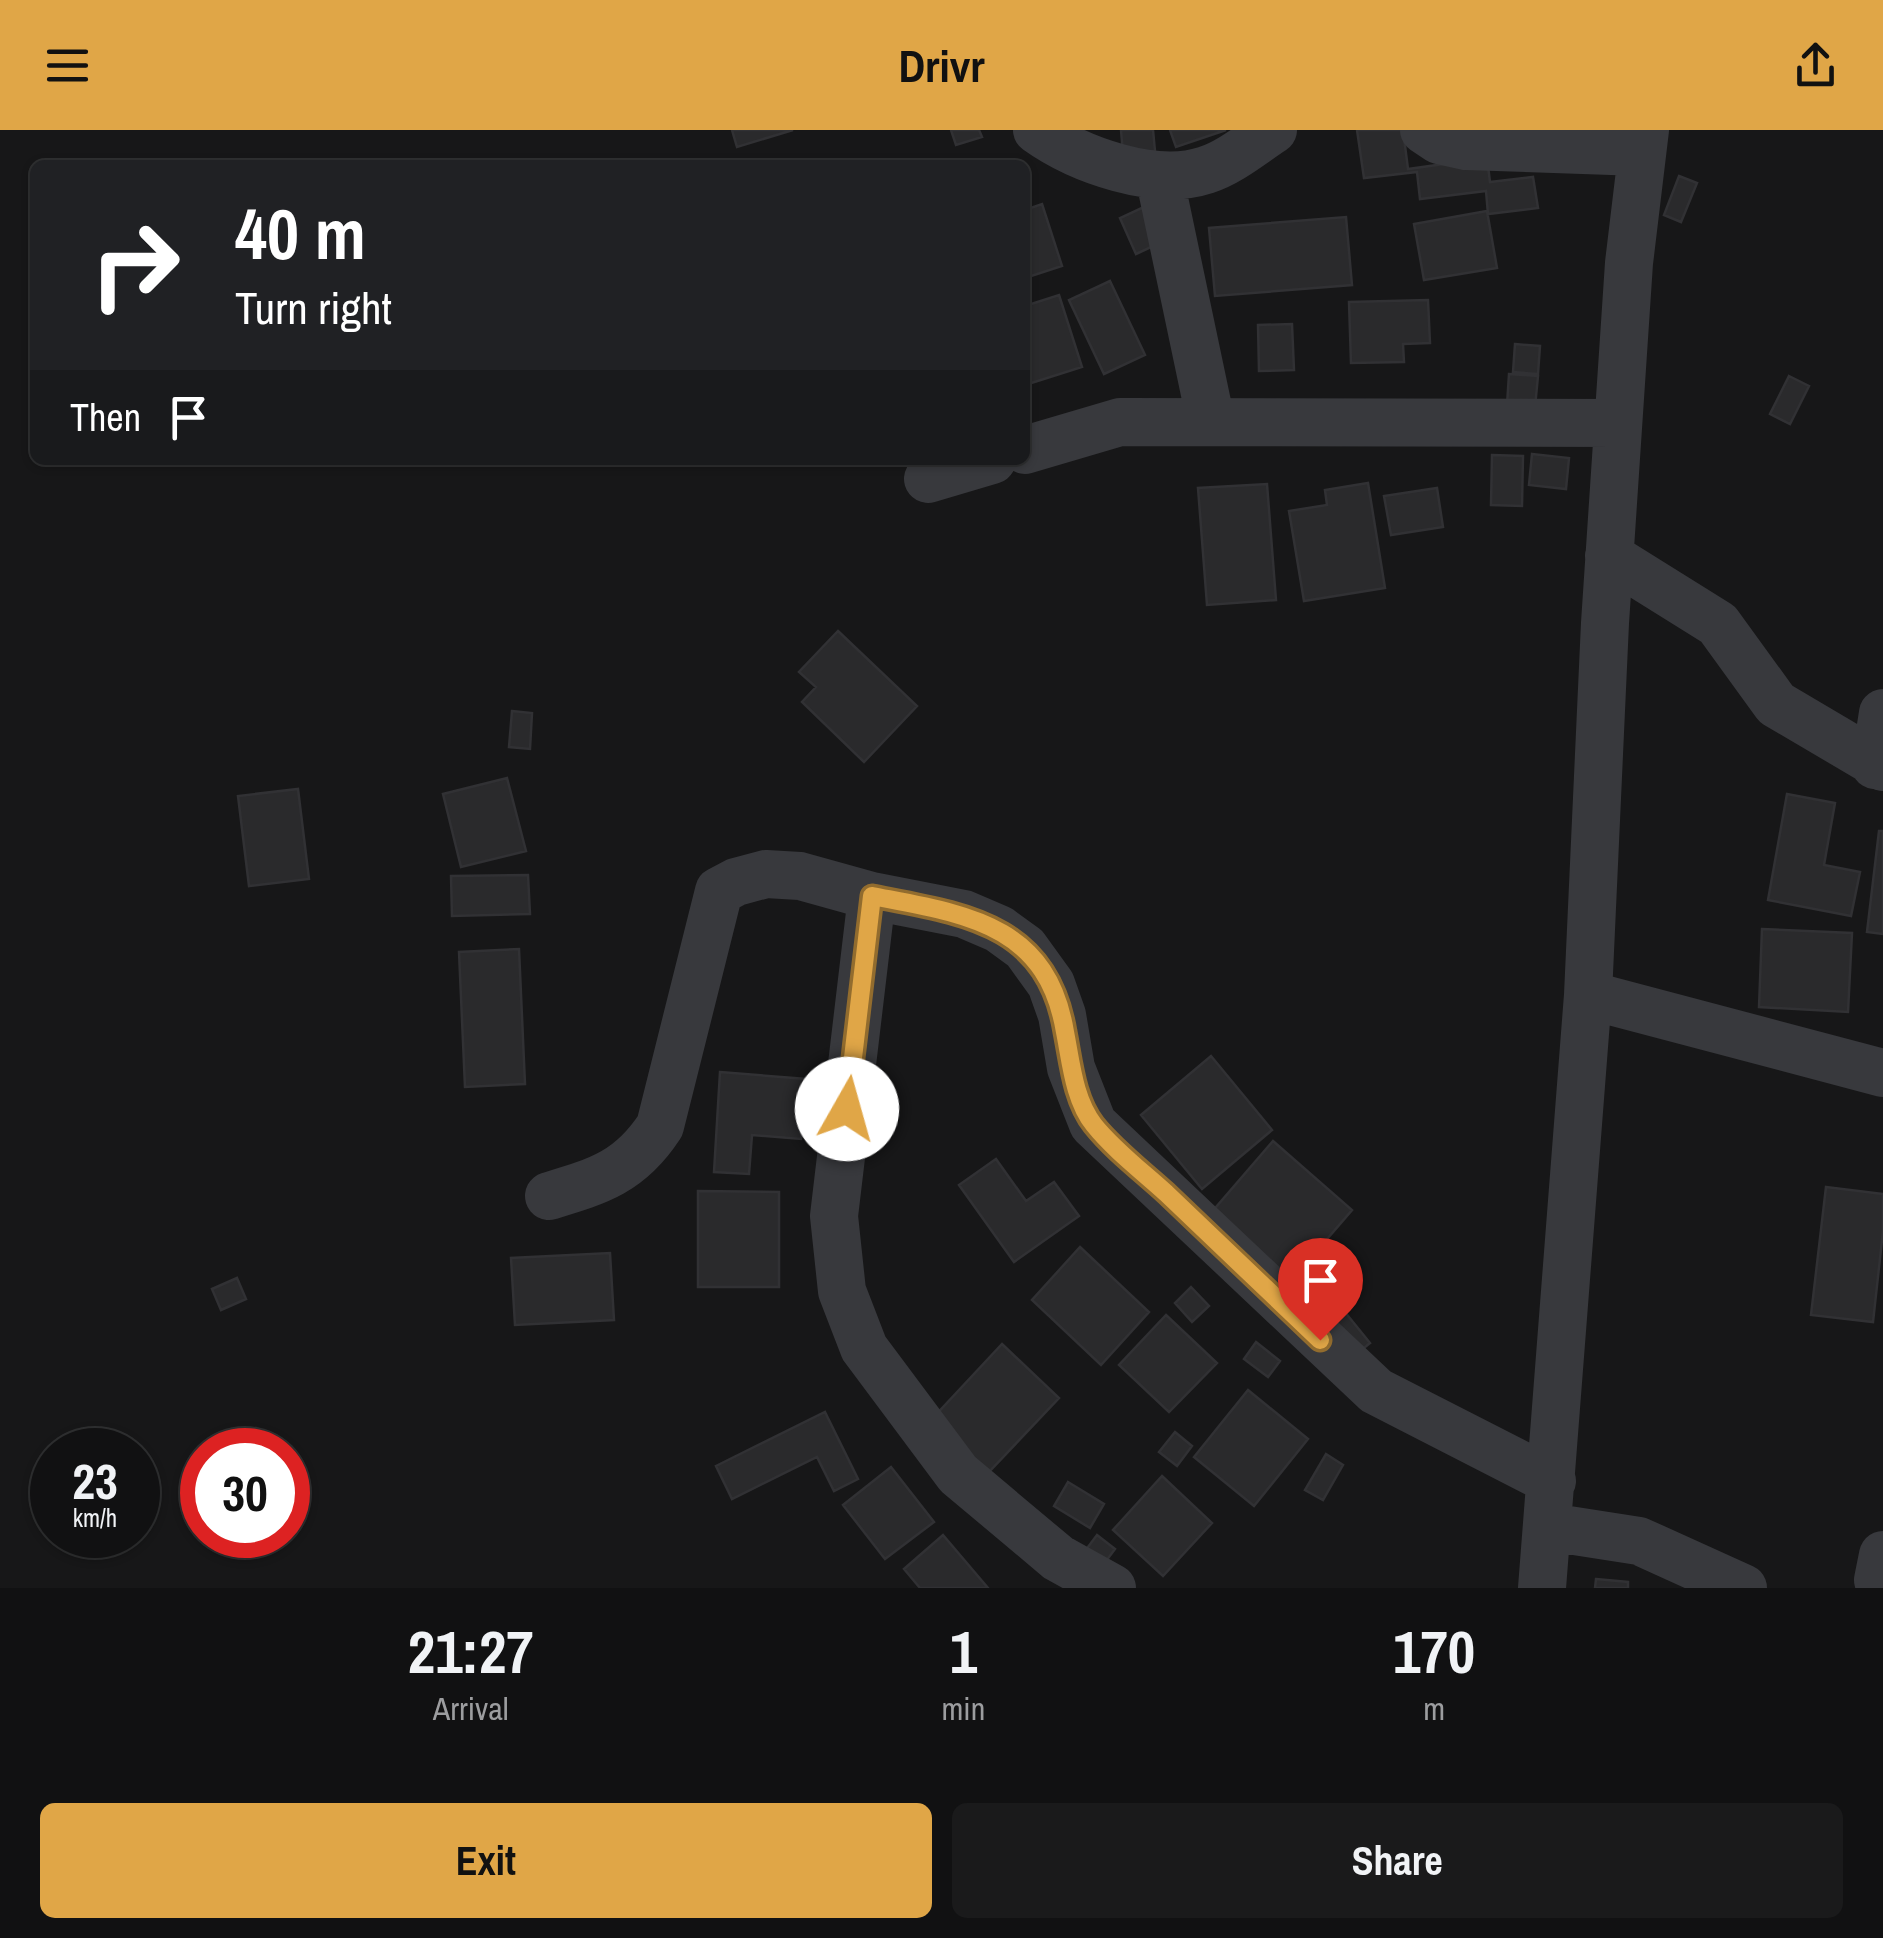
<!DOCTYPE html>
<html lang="en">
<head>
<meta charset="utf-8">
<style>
	body { margin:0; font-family:"Archivo Narrow",sans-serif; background:#1a1a1b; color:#f1f3f6; height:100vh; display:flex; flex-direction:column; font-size:38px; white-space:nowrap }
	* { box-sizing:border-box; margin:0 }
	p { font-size:32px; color:#9c9d9f }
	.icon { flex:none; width:55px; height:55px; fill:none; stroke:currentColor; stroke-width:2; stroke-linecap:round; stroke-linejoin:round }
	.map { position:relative; height:1458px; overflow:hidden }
	.details { display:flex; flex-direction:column; background:#111112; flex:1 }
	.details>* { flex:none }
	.top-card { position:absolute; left:30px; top:30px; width:1000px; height:305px; border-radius:15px; box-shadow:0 2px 8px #0004,0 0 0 2px #303132; background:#202124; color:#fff; overflow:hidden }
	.speed { position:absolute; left:30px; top:1298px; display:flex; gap:20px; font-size:50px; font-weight:700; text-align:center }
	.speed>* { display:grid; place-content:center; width:130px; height:130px; border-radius:50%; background:#111112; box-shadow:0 2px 8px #0004,0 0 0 2px #303132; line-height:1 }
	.speed small { font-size:25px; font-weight:400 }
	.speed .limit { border:15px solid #d22; background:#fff; color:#111 }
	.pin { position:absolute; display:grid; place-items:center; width:85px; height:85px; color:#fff; margin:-102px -42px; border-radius:50% 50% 50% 0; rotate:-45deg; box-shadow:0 0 10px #0007 }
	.pin .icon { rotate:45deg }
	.me { position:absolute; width:110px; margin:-55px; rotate:7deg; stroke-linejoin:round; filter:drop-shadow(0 0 8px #0008) }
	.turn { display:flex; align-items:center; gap:35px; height:210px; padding:0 40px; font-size:45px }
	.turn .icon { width:130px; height:130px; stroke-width:2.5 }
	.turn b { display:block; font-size:70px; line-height:85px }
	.then { display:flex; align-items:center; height:95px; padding:0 40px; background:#0003; gap:20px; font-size:38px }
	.eta { display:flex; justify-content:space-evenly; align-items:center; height:170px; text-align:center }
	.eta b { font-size:60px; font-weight:800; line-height:70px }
	.button { display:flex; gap:20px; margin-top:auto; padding:20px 40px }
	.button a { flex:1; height:115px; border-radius:15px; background:#e0a647; color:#111; font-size:40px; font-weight:800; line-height:115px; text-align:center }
	.button a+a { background:#1a1a1b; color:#f1f3f6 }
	header { display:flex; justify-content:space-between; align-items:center; height:130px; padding:0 40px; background:#e0a647; color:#111; font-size:45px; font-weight:800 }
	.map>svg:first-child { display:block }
	.building { fill:#2a2a2c; stroke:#313134; stroke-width:2.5 }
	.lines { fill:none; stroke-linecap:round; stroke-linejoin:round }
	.minor { stroke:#38393d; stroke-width:48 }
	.route-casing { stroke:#926c2e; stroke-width:25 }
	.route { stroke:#e0a647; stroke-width:18 }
</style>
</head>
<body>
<header><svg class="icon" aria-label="menu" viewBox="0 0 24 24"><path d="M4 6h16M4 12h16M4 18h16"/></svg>Drivr<svg class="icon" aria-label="share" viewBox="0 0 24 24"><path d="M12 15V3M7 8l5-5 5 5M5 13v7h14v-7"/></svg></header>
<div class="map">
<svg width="1883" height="1458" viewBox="0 0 1883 1458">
	<rect width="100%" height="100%" fill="#171718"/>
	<!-- building -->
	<path class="building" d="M732 0H793L737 17Z
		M951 0H979L982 7 956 15Z
		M1121 0H1153L1155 21 1123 24Z
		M1170 0H1226L1176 17Z
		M1357 0H1403L1408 39 1487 28 1490 52 1533 47 1538 78 1488 84 1486 61 1420 69 1417 42 1364 48Z
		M1679 46 1697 53 1681 92 1664 85Z
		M1042 74 1062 136 1025 148V80Z
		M1144 77 1160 113 1136 124 1120 88Z
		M1487 81 1497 138 1424 150 1414 94Z
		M1346 87 1352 155 1215 166 1209 98Z
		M1110 151 1145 225 1104 244 1069 170Z
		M1059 165 1082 237 1025 255V176Z
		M1428 170 1430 213 1403 214 1404 232 1351 233 1349 172Z
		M1292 194 1294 240 1259 241 1258 195Z
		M1515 214 1540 216 1538 244 1513 242Z
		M1509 244 1538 246 1535 277 1507 275Z
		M1789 246 1809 256 1790 294 1770 284Z
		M1532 324 1569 328 1566 359 1529 355Z
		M1492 325 1523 326 1522 376 1491 375Z
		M1368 353 1385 458 1304 471 1289 381 1327 375 1325 360Z
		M1267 354 1276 470 1207 475 1198 358Z
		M1437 358 1443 397 1391 405 1384 366Z
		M838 501 917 576 864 632 802 572 816 557 799 542Z
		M512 581 532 583 530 619 509 617Z
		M507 648 526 721 461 737 443 664Z
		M298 659 309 749 249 756 238 666Z
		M1787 664 1835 673 1824 735 1860 742 1851 786 1768 770Z
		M1879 701H1883V804L1867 802Z
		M528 745 530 784 452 786 451 746Z
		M1762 799 1852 803 1848 882 1759 877Z
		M519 819 525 954 465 957 459 822Z
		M1211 926 1272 1000 1202 1059 1141 985Z
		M720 942 806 949 801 1009 752 1005 749 1044 714 1042Z
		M1273 1011 1352 1080 1290 1152 1211 1083Z
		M996 1029 1026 1071 1054 1052 1079 1086 1014 1132 959 1055Z
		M1826 1057 1883 1064V1101L1873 1192 1811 1185Z
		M698 1061 779 1062V1157H698Z
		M1080 1117 1149 1182 1101 1235 1032 1170Z
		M610 1123 614 1190 515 1195 511 1128Z
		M237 1148 246 1169 221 1180 212 1159Z
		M1319 1150 1370 1213 1344 1234 1293 1171Z
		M1191 1157 1209 1176 1192 1192 1175 1173Z
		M1166 1185 1217 1233 1169 1282 1119 1235Z
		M1256 1212 1280 1231 1268 1247 1244 1229Z
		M1002 1214 1059 1268 988 1343 932 1289Z
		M1248 1260 1308 1309 1254 1376 1194 1327Z
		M825 1282 858 1349 834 1361 817 1327 732 1369 716 1336Z
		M1175 1302 1192 1316 1177 1336 1159 1322Z
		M1326 1324 1343 1335 1323 1370 1305 1360Z
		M891 1337 934 1392 885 1429 843 1375Z
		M1162 1346 1212 1393 1163 1446 1113 1400Z
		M1068 1352 1104 1374 1090 1398 1054 1376Z
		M943 1405 988 1458H920L904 1439Z
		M1097 1405 1115 1419 1100 1439 1082 1425Z
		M1596 1449 1628 1452V1458H1595Z"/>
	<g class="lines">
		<!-- minor -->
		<path class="minor" d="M1037 0C1079 30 1155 57 1206 40 1229 33 1253 13 1273 0
			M1424 0 1439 10 1466 16 1641 22
			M1159 45 1211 292
			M1025 320 1120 292 1618 293
			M928 349 992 330
			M1609 426 1718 494 1776 574 1883 637
			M1875 635 1883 583
			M872 766 834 1086 842 1161 864 1218 958 1344 1058 1428 1112 1458
			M1588 865 1883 943
			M549 1066C599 1051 630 1042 660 996L719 761 736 752 766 744 800 746 872 766 964 784 999 799 1025 818 1051 854 1062 885 1071 938 1093 994 1376 1261 1552 1351
			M1549 1397 1639 1411 1743 1458
			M1542 1458 1588 865 1605 493 1629 133 1645 0
			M1880 1458 1878 1450 1883 1425"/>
	</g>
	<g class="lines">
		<defs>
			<path id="route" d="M847 979 872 766C964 784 1047 793 1065 902 1071 932 1074 970 1094 995 1114 1020 1143 1042 1166 1063 1217 1112 1268 1161 1320 1210"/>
		</defs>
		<!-- route casing -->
		<use href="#route" class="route-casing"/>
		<!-- route -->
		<use href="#route" class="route"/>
	</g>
</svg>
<div class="speed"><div>23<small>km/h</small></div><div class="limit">30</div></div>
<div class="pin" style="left:1320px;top:1210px;background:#d93025"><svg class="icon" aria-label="arrive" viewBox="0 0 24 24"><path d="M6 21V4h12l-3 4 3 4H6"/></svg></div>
<svg class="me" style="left:847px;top:979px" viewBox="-20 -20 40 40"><circle r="19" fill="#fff"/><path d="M0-13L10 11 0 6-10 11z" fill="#e0a647"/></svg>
<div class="top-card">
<div class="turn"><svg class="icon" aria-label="right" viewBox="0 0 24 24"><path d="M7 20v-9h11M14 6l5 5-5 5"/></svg><div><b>40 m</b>Turn right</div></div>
<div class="then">Then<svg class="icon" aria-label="arrive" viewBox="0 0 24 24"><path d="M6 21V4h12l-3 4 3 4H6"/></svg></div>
</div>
</div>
<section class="details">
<div class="eta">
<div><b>21:27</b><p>Arrival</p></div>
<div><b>1</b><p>min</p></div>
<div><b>170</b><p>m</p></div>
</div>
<div class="button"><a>Exit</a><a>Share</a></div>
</section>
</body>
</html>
